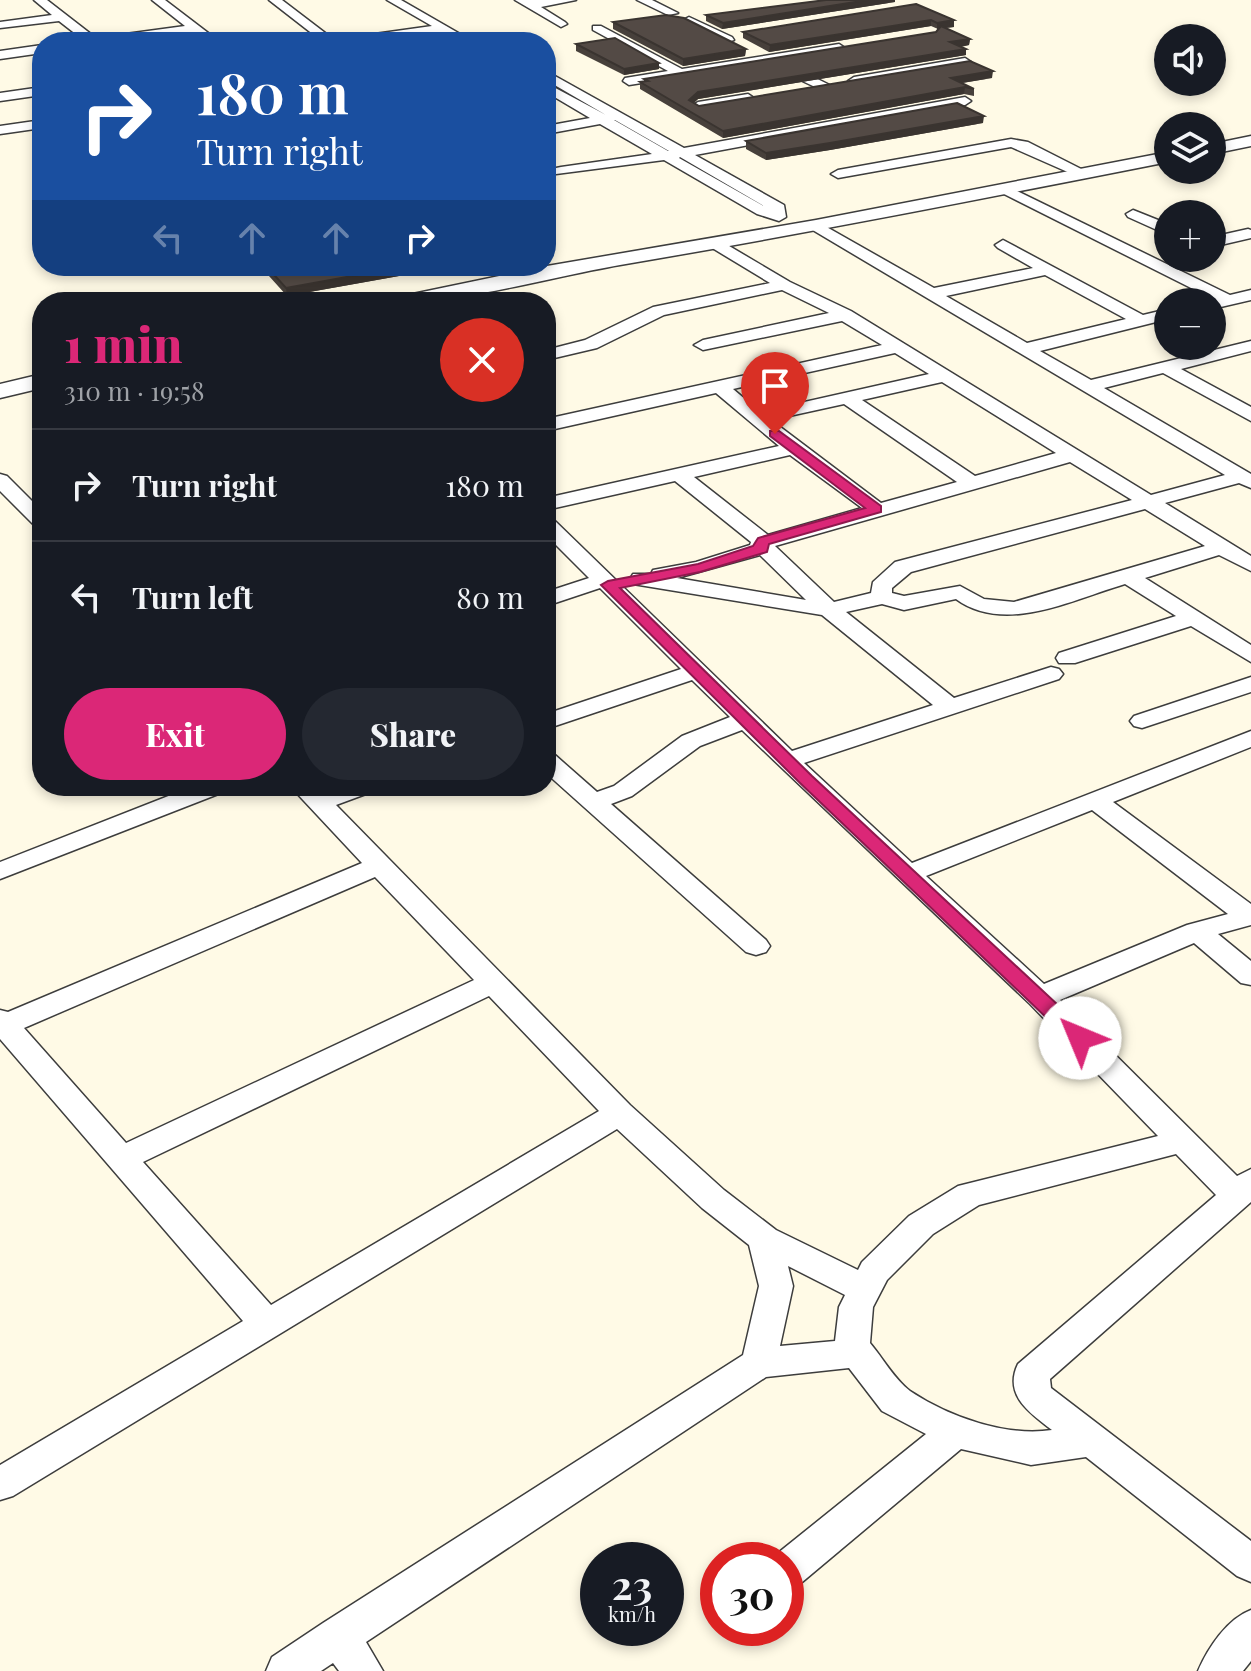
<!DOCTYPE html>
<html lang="en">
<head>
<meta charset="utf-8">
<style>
	body { margin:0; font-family:"Playfair Display",serif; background:#242831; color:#f1f3f6; height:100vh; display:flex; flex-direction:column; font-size:30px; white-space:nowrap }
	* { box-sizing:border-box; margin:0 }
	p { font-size:26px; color:#9ea1a6 }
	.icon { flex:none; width:44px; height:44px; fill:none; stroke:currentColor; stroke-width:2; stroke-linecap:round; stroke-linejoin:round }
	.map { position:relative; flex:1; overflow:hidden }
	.drawer { position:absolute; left:32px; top:292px; width:524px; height:504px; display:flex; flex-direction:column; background:#171b24; border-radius:32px; box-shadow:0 4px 12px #0003 }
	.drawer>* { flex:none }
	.banner { position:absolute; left:32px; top:32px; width:524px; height:244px; border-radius:32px; box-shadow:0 4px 12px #0003; background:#1a4fa0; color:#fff; overflow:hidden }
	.controls { position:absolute; left:1154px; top:24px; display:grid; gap:16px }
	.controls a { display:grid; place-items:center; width:72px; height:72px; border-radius:50%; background:#171b24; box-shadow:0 4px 12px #0003; font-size:40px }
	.speed { position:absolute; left:580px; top:1542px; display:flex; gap:16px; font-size:40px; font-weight:700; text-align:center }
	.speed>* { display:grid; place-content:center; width:104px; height:104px; border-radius:50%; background:#171b24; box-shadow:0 4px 12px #0003; line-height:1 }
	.speed small { font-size:20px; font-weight:400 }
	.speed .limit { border:12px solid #d22; background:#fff; color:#111 }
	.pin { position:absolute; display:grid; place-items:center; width:68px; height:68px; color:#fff; margin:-82px -34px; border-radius:50% 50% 50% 0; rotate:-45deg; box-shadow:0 0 8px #0007 }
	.pin .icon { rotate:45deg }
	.me { position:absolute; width:88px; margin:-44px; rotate:315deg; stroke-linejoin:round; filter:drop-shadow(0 0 6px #0008) }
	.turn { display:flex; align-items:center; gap:28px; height:168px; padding:0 32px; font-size:36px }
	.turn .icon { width:104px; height:104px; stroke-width:2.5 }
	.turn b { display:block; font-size:56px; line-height:68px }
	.lanes { display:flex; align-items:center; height:76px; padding:0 32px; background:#0003; justify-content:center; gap:40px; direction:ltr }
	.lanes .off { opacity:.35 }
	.round { display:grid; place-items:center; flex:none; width:84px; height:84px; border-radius:42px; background:#242831 }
	.overview { display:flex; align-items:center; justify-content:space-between; height:136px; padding:0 32px }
	h1 { font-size:48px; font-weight:800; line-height:60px; color:#db2777 }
	.primary-button { display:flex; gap:16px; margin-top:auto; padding:16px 32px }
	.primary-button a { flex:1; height:92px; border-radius:48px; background:#db2777; color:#fff; font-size:32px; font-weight:800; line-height:92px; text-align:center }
	.primary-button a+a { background:#242831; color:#f1f3f6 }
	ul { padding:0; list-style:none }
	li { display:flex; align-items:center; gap:24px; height:112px; padding:0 32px; border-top:2px solid #363941 }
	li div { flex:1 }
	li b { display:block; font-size:30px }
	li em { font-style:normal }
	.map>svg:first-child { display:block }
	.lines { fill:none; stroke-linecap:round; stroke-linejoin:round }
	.minor-casing { stroke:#3d3d3d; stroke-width:3 }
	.tertiary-casing { stroke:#3d3d3d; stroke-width:3 }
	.minor { fill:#fff; fill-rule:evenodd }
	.tertiary { fill:#fff; fill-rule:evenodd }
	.wall { fill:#47403b }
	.shaded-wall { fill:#3a3430 }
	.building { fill:#534a45; stroke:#3a3430; stroke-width:2 }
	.route { fill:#db2777; stroke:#8e194d; stroke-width:2 }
</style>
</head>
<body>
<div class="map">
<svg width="1251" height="1671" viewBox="0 0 1251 1671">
	<rect width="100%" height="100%" fill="#fffae6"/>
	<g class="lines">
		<defs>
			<path id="minor" d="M34 0H47L96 38 185 26 152 0H165L220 42H206L193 32 121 42H86L59 21 0 28V22L52 15Z
				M269 0H282L337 42H323Z
				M387 0H401L474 42C459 42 449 32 437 32 405 33 373 42 340 42L346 38 432 26Z
				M515 0H576L541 7 565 22 567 24 561 27Z
				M637 0H652L678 13 668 15Z
				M689 17 732 37 734 40 724 43 685 22 683 20Z
				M593 26H601L682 69 839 44 845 48 839 52 629 85 623 81 625 78 668 71 593 30Z
				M42 45V53L0 59V51Z
				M965 58 971 62 969 65 854 85 848 81 854 77Z
				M777 63H785L860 100 849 103 777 69Z
				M546 71 684 148 965 97 971 101 965 105 695 155 784 205 786 217 779 221 757 214 664 160 556 174V168L561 167 652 154 600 124 546 134V126L590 118 546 92V83L606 115 546 80ZM614 120H615L669 151H668ZM680 157 769 209 679 158Z
				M42 87V95L0 101V93Z
				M748 94 754 98 753 101 698 110 692 106 698 102Z
				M42 120V128L0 134V126Z
				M1011 139 1028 142 1091 174 1084 178 1079 177 1011 147 838 178 831 174 838 170Z
				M1007 186 1230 295 1251 290V300L1212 309V302H1205L1213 299 1002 193V187Z
				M1133 210 1168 224V235L1128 217 1126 214Z
				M816 221 934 288 1033 268 998 248 995 245 1003 240 1143 315 1168 309V319L1040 351 1091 380 1251 341V351L1181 369 1251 407V421L1163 373 1104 388 1251 474V488L1239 483 1165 503 1251 556V571L1219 555 1145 578 1251 645V662L1191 626 1075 663H1059L1056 658 1059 653 1176 616 1125 584C1074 599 1005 635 956 599L904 610 882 604 846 612 954 698 1051 667 1059 669 1063 674 1059 679 804 763 912 863 1251 731V747L1113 802 1251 904V925L1218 934 1251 961V985L1241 983 1194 943 1060 1000 1237 1176 1251 1169V1202L1050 1379 1051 1388 1251 1541V1582L1237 1576 1086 1457 1031 1465 961 1449 801 1583 786 1587V1560H772L773 1557 926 1434 882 1411 849 1368 766 1377 366 1642 383 1671H339L333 1663 321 1671H266L272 1657 323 1623 743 1355 759 1286 749 1245 702 1208 617 1129 13 1496 0 1500V1465L243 1321 0 1039V1010L8 1012 362 863 290 786H317L323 792 341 786H378L374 791 336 805 630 1105 724 1190 776 1230 858 1270 862 1262 909 1216 958 1186 1158 1136 1030 1004 742 730 700 746 632 796 611 804 766 940 770 946 766 952 756 955 746 952 546 773V753L555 755 597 792 614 786 682 736 730 717 692 680 546 729V714L681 669 600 588 546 606V592L589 578 546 535V517L553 519 792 751 933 705 822 615 633 584 630 579 633 574H651L653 570 696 562 750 545 751 542 675 481 546 510V498L779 446 716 393 546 431V419L882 345 842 321 703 350 694 345 703 340 829 313 782 290 664 315 597 348 546 360V350L585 340 653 307 770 283 709 246V240H719L790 282 851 311 1151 495 1225 475 811 229V223ZM1045 275 1126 319 1027 343 946 296ZM895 353 929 374 760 412 733 389ZM942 382 1056 453 975 476 862 400ZM844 404 957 482 881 503 771 420ZM790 455 862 508 768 535 694 477ZM1070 462 1132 500 895 562 873 582 871 593 834 602 775 546ZM1145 509 1205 546 1014 602 984 599 960 586 904 596 892 593V588L911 572ZM760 555 806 600 677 578ZM1092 810 1228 914 1187 925 1044 984 926 876ZM375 877 474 980 126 1143 24 1028ZM489 996 599 1111 271 1305 143 1162ZM1176 1154 1216 1195 1018 1364C1003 1395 1030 1413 1052 1430 1006 1437 949 1417 910 1391 895 1380 882 1357 870 1343L873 1307 887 1280 933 1234 979 1205ZM788 1266 845 1295 839 1307 835 1341 780 1346 793 1286Z
				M1248 229 1251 230V238L1212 247V237Z
				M0 474 7 476 42 511V528L35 526 0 491Z
				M1251 677V692L1142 728 1134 726 1130 721 1134 716Z
				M194 786H230L226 791 0 879V862Z
				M1251 1610V1661L1243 1671H1198C1208 1648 1227 1619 1251 1610Z"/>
			<path id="tertiary" d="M1251 136V146L1212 154V144Z
				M1168 152V162C985 198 803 234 620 265 545 278 469 302 393 302L403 296 547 266 816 220Z
				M42 374V388L0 398V384Z"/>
		</defs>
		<!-- minor casing -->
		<use href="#minor" class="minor-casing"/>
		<!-- tertiary casing -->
		<use href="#tertiary" class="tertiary-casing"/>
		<!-- minor -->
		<use href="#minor" class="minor"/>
		<!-- tertiary -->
		<use href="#tertiary" class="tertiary"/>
	</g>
	<!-- wall -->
	<path class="wall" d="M895 2 722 29 706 21V15Z
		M916 4 954 20V27L944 28 970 39 969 45 961 47 966 49V55L698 99 694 103 699 106 992 78 962 83 974 89V96L964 94 723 138 640 89V82H644V79L936 32 938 29 931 26 769 52 743 38V32Z
		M613 22 746 49 745 56 683 66 613 29Z
		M576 44 659 69 624 75 576 51Z
		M983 123 830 150 766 160 746 149V141Z
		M260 266H455L287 296Z"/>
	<!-- shaded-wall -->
	<path class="shaded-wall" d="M868 0H895V2L722 29 723 23Z
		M931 20V26L769 52 770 45Z
		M954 20V27L937 29V23Z
		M970 39 969 45 950 48V42Z
		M746 49 745 56 683 66V59Z
		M966 49V55L698 99 689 107V100L698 92Z
		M659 63V69L624 75V69Z
		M993 71 992 78 950 85 951 78Z
		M965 87 964 94 723 138V131Z
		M984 116 983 123 830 150 766 160V153Z
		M408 266H455L287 296 286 288Z"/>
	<!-- building -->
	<path class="building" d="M826 0H868L723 23 706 15Z
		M916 4 954 20 937 23 931 20 770 45 743 32Z
		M666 15 684 18 746 49 683 59 613 22Z
		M941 26 970 39 950 42 966 49 698 92 689 100 699 106 970 61 993 71 951 78 974 89 965 87 723 131 640 82 648 81 644 79 936 32Z
		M615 38 659 63 624 69 576 44Z
		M957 103 984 116 830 143 766 153 746 141Z
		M266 266H408L286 288Z"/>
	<!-- route -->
	<path class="route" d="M770 431H779L881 506V512L769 544 767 552 700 572 620 588 812 776 1088 1033 1091 1038 1088 1043H1073L800 783 601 585 608 581 698 564 753 546 758 538 865 508 770 436Z"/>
</svg>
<div class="controls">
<a><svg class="icon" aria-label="sound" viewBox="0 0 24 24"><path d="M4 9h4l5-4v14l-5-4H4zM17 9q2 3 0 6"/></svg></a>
<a><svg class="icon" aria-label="layers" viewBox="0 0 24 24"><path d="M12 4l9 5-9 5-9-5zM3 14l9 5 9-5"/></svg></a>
<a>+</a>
<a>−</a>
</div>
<div class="speed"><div>23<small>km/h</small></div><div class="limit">30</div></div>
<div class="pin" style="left:775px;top:434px;background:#d93025"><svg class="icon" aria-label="arrive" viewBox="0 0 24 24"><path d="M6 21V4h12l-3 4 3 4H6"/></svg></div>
<svg class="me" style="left:1080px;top:1038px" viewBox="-20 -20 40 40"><circle r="19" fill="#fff"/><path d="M0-13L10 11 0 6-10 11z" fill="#db2777"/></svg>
<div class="banner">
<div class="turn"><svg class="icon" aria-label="right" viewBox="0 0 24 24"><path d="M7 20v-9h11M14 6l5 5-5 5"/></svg><div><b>180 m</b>Turn right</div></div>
<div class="lanes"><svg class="icon off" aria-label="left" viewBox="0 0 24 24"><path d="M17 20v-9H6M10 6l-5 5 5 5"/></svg><svg class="icon off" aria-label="ahead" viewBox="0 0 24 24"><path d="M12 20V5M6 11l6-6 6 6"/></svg><svg class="icon off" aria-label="ahead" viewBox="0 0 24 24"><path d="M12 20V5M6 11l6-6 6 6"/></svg><svg class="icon" aria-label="right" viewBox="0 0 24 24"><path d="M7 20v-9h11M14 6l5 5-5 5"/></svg></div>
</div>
<section class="drawer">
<div class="overview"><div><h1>1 min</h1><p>310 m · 19:58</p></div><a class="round" style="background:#d93025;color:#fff"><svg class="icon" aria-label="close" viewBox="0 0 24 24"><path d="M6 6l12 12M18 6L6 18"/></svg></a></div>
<ul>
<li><svg class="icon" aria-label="right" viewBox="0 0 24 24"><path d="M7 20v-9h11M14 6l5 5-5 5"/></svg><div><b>Turn right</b></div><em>180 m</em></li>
<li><svg class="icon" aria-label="left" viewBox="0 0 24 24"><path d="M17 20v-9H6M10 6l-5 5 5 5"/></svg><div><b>Turn left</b></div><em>80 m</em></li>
</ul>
<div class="primary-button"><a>Exit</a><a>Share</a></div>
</section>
</div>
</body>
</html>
